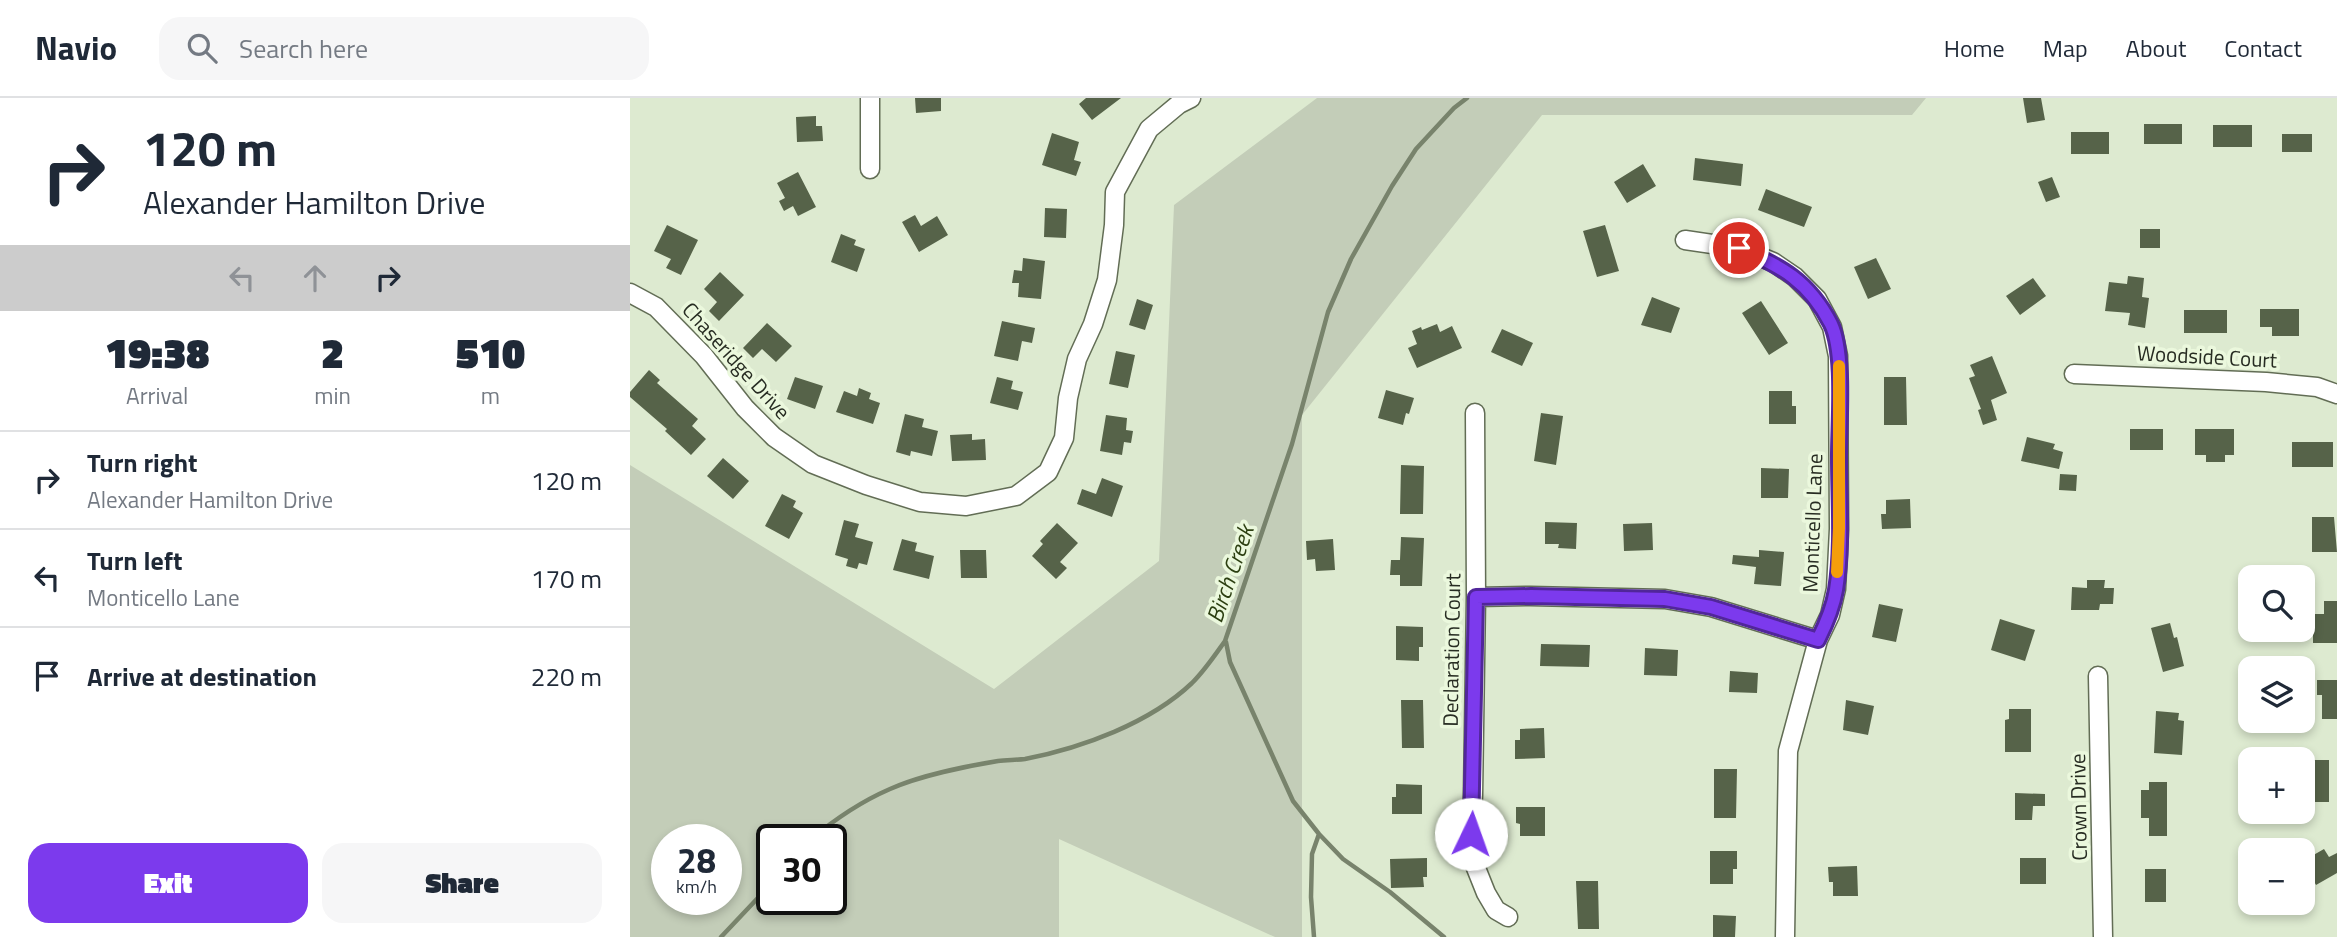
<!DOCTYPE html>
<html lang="en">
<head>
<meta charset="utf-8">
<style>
	body { margin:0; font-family:"Titillium Web",sans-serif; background:#f6f6f7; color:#1f2937; height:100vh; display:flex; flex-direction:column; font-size:26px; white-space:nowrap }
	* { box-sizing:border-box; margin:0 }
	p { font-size:23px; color:#747a83 }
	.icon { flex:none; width:38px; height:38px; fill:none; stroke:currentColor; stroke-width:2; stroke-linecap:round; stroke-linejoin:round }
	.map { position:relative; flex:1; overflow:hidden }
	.sheet { display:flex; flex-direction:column; background:#fff; width:630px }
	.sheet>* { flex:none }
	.hud { background:#fff; color:#1f2937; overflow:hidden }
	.controls { position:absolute; left:1608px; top:467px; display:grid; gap:14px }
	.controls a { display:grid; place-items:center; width:77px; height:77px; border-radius:14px; background:#fff; box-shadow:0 4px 10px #0003; font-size:35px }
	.speed { position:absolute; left:21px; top:726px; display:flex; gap:14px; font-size:35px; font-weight:700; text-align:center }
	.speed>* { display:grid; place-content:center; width:91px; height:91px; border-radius:50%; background:#fff; box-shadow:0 4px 10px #0003; line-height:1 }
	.speed small { font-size:18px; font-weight:400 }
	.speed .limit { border:4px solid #111; border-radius:10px; background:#fff; color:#111 }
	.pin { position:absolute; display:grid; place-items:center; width:60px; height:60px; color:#fff; margin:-30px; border:4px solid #fff; border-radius:50%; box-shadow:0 2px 7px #0007 }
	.me { position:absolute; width:77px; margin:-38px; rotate:3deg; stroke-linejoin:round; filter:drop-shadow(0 0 5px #0008) }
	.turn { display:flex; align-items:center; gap:24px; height:147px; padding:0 28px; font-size:32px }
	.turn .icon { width:91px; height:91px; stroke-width:2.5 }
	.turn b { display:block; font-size:49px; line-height:60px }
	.lanes { display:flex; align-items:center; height:66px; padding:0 28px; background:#0003; justify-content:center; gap:35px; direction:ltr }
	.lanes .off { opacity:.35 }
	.eta { display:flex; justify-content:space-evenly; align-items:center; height:119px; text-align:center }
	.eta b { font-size:42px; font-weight:800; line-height:49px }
	.button { display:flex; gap:14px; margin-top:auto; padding:14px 28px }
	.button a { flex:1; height:80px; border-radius:21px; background:#7c3aed; color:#fff; font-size:28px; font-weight:800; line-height:80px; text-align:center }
	.button a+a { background:#f6f6f7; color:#1f2937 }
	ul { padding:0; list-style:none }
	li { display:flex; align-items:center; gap:21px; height:98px; padding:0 28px; border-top:2px solid #e0e1e3 }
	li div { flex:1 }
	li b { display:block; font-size:26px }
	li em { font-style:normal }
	header { display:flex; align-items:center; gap:42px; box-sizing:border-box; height:98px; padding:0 35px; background:#fff; border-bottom:2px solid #e0e1e3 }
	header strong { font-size:33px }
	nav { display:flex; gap:38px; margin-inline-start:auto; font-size:24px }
	.search { width:490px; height:63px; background:#f6f6f7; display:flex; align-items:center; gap:18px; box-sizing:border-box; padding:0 24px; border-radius:21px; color:#747a83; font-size:26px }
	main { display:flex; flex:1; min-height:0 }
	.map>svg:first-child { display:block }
	.green { fill:#c3cdb8; fill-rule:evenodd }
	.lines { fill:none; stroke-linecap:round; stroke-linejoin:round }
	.stream { stroke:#78836c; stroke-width:4.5 }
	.building { fill:#566349 }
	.minor-casing { stroke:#626d55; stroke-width:21 }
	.minor { stroke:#fff; stroke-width:18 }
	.route-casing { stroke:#51269a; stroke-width:18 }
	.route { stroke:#7c3aed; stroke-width:12 }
	.slow { stroke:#f59e0b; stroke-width:12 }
	.labels { text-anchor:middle; stroke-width:7; stroke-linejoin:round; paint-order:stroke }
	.street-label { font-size:21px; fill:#272c22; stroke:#ebf8dd }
	.water-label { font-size:23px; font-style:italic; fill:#2c3f11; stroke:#ebf8dd }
</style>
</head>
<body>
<header>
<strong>Navio</strong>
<div class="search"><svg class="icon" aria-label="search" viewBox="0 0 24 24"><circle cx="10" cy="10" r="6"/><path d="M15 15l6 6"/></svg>Search here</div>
<nav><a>Home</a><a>Map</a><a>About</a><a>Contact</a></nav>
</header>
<main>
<section class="sheet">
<div class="hud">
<div class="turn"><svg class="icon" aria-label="right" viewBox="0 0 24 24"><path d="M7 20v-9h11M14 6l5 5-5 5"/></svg><div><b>120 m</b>Alexander Hamilton Drive</div></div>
<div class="lanes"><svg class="icon off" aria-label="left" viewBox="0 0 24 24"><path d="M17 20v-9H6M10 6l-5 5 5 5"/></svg><svg class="icon off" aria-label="ahead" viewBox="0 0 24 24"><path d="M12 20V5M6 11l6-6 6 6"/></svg><svg class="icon" aria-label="right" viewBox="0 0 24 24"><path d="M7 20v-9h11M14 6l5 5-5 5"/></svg></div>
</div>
<div class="eta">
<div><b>19:38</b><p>Arrival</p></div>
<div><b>2</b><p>min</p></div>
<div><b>510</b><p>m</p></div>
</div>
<ul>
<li><svg class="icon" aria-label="right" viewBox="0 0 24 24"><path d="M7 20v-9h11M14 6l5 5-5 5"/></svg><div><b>Turn right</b><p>Alexander Hamilton Drive</p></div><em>120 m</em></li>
<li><svg class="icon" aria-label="left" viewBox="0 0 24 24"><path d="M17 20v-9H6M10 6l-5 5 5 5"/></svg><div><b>Turn left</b><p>Monticello Lane</p></div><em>170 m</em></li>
<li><svg class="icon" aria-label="arrive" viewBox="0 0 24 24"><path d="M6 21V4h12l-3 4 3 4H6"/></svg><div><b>Arrive at destination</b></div><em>220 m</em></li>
</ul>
<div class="button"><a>Exit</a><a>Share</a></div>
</section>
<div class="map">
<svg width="1707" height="839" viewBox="0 0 1707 839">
	<rect width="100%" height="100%" fill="#ddead0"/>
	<!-- green -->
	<path class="green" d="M687 0H1296L1282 17H912L672 317V839H645L429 741V839H0V367L364 591 529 463 544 107ZM37 742H96V802H37ZM142 742H201V802H142Z"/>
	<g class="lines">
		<!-- stream -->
		<path class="stream" d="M596 544 600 564 663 703 689 736 713 761 760 794 814 839
			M180 742C205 721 230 704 260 691 289 678 337 668 368 663 377 662 386 662 395 661 452 650 520 625 562 585 575 572 585 557 595 543L662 346 698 214 721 161 762 88 786 51 824 10 837 0
			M91 839 142 785
			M684 839 681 799 682 756 689 736"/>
	</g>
	<!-- building -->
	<path class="building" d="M285 0H311V13L286 15Z
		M456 0H491L462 22 449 6Z
		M1393 0H1411L1415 22 1397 25Z
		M186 18V28H192L193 43 167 44 166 19Z
		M1514 26H1552V46H1514Z
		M1583 27H1622V49H1583Z
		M1441 34H1479V56H1441Z
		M422 35 449 44 444 62 451 64 446 78 412 67Z
		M1652 36H1682V54H1652Z
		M1065 60 1113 66 1111 88 1063 82Z
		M1013 66 1026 88 997 105 984 84Z
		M168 74 186 109 168 118 163 108 154 113 149 103 155 100 147 85Z
		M1422 79 1430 99 1416 104 1408 84Z
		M1136 91 1182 109 1174 129 1128 112Z
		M415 110 437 111 436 140 414 139Z
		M285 117 291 128 307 118 318 137 289 154 272 124Z
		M37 127 68 142 51 177 36 170 41 161 24 153Z
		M975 127 989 173 967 179 953 133Z
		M1510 131H1530V150H1510Z
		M211 136 226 142 224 147 235 151 227 174 201 164Z
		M393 160 415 163 411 201 388 199 389 185H382L384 172 392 173Z
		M1246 160 1261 191 1238 201 1224 169Z
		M90 174 114 197 89 223 79 213 87 204 74 191Z
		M1498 178 1514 180 1512 199 1519 200 1515 230 1498 227 1500 215 1475 213 1479 184 1497 186Z
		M1403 180 1416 198 1390 217 1376 198Z
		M1022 199 1050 210 1041 235 1011 227Z
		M507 201 523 207 515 232 499 227Z
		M1131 203 1158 245 1139 257 1112 215Z
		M1630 211H1669V238H1642V229H1630Z
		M1554 212H1597V235H1554Z
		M372 223 405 230 402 245 392 243 388 263 364 258Z
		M137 225 162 248 146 264 132 251 123 260 113 250Z
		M807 226 810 234 822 228 832 250 787 270 778 250 787 246 782 233 791 229 792 232Z
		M872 231 903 245 892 268 861 254Z
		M486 253 505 257 498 290 479 286Z
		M1362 258 1377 295 1361 302 1367 322 1353 327 1348 312 1351 311 1339 280 1345 278 1340 267Z
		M19 272 30 282 27 285 68 321 62 328 76 341 61 357 35 333 37 331 0 299V294Z
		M165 279 193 288 185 311 157 301Z
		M367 279 383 283 381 291 393 294 388 312 360 305Z
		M1254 279H1276L1277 327H1254Z
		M229 290 241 295 239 301 250 305 243 326 206 314 214 293 227 298Z
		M756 292 784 300 779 316 776 315 773 327 748 320Z
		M1139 293H1162V308H1166V326H1139Z
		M911 315 933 318 926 367 904 363Z
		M275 316 294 321 292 329 308 333 302 358 281 353 280 358 266 354Z
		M476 317 497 320 496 332 503 333 501 345 494 344 492 357 470 353Z
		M1500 331H1533V352H1500Z
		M1565 331H1604V357H1595V364H1576V357H1565Z
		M342 336V342L355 341 356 362 322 363 320 337Z
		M1397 339 1425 346 1423 351 1433 354 1429 371 1391 363Z
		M1662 344H1703V369H1662Z
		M93 360 119 383 103 401 77 378Z
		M771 367 794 368 793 416H770Z
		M1131 370 1159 371 1158 400H1131Z
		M1430 376 1447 377 1446 393 1429 392Z
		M472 380 493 388 482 419 447 406 452 391 466 396Z
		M152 396 166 403 163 409 173 415 159 441 135 428Z
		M1280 401 1281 430 1252 431 1251 416H1256V402Z
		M1682 419H1704L1707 454H1682Z
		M214 422 229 426 225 439 243 444 237 467 229 465 227 471 216 468 218 461 205 457Z
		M915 424 947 425 946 451 928 450 929 446H915Z
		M427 425 448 445 430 464 437 470 426 481 402 458 413 446 410 443Z
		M1022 425 1023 452 994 453 993 426Z
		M771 439 794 440 792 488H770V477H760L761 462H770Z
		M272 441 287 445 285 453 304 458 299 481 263 472Z
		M703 441 705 472 686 473 685 461 677 462 676 443Z
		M330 452H356L357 480H331Z
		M1129 452 1154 454 1151 488 1124 486 1126 469 1102 466 1103 457 1129 459Z
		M1457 482H1475L1474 490H1484L1483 506H1470L1469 512H1441L1442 489 1457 490Z
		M1694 503H1707V545H1683V516H1694Z
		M1249 506 1273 511 1266 544 1242 539Z
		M1370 521 1405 532 1395 563 1361 552Z
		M1540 525 1544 540 1547 539 1554 568 1533 574 1521 530Z
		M766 528 793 529V549H789V563L766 562Z
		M911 546 960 547 959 569 910 568Z
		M1015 550 1048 552 1047 578 1014 577Z
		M1100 573 1128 575 1127 595 1099 594Z
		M1687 582H1707V621H1692V597H1687Z
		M771 602H793L794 650H772Z
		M1216 602 1244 608 1238 637 1213 632Z
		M1379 611H1401V654H1375V622L1379 621Z
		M1526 613 1549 615 1548 622 1554 623 1552 657 1524 655Z
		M914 630 915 660 885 661V642H890V631Z
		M1673 662H1699V704H1682V691H1673Z
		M1084 671H1107L1106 720H1084Z
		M1519 684H1537V738H1519V720H1511V692H1519Z
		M766 686 792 687V716H762V699H766Z
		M1385 695 1415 696V708H1403L1402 722H1385Z
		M886 709H915V738H890V726L886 725Z
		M1694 751 1699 759 1707 755V775L1686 787 1681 778 1673 783V763Z
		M1080 753H1107V771H1103V786H1080Z
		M797 760V779H793L794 789 761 790 760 761Z
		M1390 760H1416V786H1390Z
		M1227 768 1228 798H1203V784H1199L1198 769Z
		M1515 771H1536V804H1515Z
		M946 783H968L969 831H948Z
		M1083 817 1106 818 1105 839H1083Z"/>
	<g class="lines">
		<defs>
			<path id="minor" d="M240 71V0
				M1055 142 1109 150 1143 164 1165 179 1187 201 1202 229 1208 258 1209 431 1206 491 1200 517 1188 542 1158 653 1155 839
				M0 195 26 209 74 258 115 310 144 339 183 366 236 387 290 404 336 408 386 398 418 374 434 340 438 300 447 261 463 226 477 182 484 127 485 94 519 31 549 6 561 0
				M1444 276 1636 284 1687 289 1707 296
				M845 315 846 499 843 697 840 755 856 795 866 812 878 819
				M846 499 900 498 1035 501 1081 509 1188 542
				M1468 578 1473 839"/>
		</defs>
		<!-- minor casing -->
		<use href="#minor" class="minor-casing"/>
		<!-- minor -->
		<use href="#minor" class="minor"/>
	</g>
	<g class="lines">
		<defs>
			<path id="route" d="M841 736 846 499 901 498 1035 501 1081 509 1188 542C1196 526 1203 510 1206 492 1213 449 1209 402 1209 358 1209 324 1215 255 1201 226 1179 183 1151 168 1109 150"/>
		</defs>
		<!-- route casing -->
		<use href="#route" class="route-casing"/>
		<!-- route -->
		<use href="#route" class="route"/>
		<!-- slow -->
		<path class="slow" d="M1207 474 1209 430V268"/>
	</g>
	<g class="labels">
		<!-- street labels -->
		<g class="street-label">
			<text transform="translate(1577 259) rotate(3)" y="7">Woodside Court</text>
			<text transform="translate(106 263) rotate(48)" y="7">Chaseridge Drive</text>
			<text transform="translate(1183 425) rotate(-88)" y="7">Monticello Lane</text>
			<text transform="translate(822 552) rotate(-89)" y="7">Declaration Court</text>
			<text transform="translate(1449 709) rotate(-91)" y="7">Crown Drive</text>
		</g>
		<!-- water labels -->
		<g class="water-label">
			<text transform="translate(600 476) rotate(-71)" y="8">Birch Creek</text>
		</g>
	</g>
</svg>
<div class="controls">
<a><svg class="icon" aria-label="search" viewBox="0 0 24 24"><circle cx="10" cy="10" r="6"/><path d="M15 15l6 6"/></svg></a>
<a><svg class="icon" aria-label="layers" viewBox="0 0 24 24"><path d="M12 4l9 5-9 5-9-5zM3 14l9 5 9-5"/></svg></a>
<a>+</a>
<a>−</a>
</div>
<div class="speed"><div>28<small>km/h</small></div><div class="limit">30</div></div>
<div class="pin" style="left:1109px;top:150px;background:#d93025"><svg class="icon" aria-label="arrive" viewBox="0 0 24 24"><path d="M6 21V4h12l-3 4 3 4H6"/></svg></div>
<svg class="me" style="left:841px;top:736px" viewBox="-20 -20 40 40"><circle r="19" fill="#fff"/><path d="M0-13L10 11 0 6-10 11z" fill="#7c3aed"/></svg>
</div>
</main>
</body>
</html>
